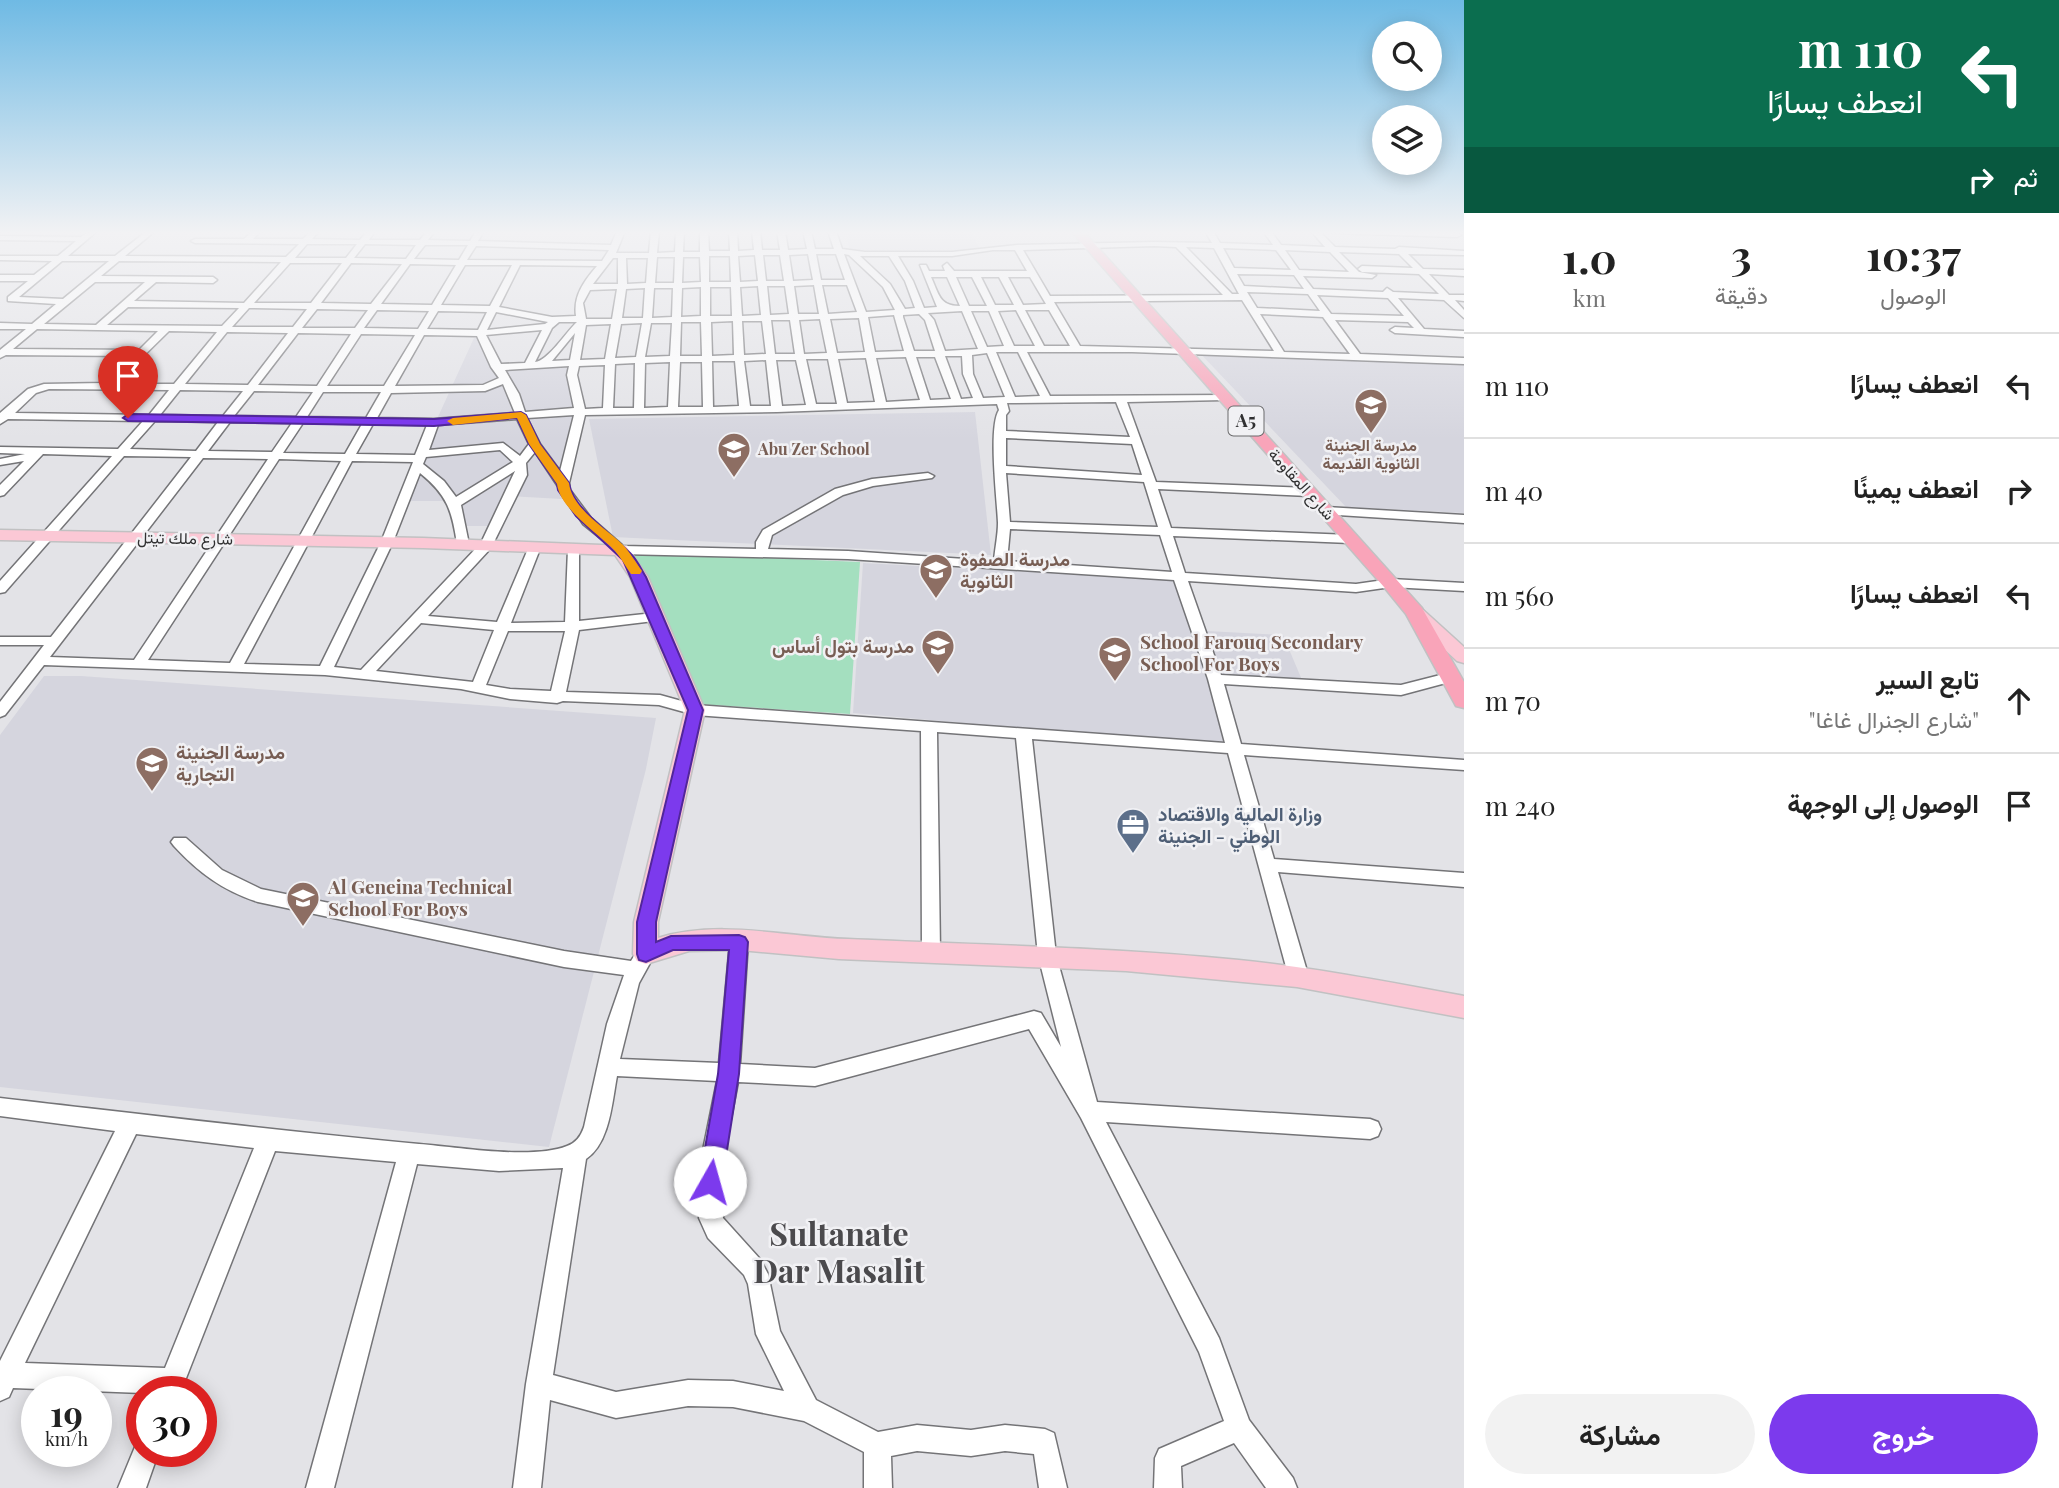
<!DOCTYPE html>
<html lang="ar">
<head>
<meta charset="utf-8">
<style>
	body { margin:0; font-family:"Playfair Display",Vazirmatn,serif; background:#f2f2f2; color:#222; direction:rtl; height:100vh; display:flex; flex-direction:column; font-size:26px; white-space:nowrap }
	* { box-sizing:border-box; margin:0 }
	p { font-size:23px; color:#767676 }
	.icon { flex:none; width:38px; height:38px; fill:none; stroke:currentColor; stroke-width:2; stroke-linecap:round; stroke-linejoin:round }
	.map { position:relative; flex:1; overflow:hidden; direction:ltr }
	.sheet { display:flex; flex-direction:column; background:#fff; width:595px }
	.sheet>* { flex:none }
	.banner { background:#0b6e4f; color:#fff; overflow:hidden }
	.buttons { position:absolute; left:1372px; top:21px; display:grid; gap:14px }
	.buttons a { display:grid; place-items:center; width:70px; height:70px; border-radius:50%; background:#fff; box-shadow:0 4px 18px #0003; font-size:35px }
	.speed { position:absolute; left:21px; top:1376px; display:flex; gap:14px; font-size:35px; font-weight:700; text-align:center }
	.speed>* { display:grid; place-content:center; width:91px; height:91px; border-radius:50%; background:#fff; box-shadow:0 4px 18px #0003; line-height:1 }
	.speed small { font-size:18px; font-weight:400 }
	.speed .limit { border:10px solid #d22; background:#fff; color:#111 }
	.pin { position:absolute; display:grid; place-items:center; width:60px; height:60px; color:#fff; margin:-72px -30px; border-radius:50% 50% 50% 0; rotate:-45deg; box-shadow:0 0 7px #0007 }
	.pin .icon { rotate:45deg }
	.me { position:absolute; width:77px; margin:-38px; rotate:7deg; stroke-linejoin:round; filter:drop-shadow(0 0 5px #0008) }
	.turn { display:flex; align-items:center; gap:24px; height:147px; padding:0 21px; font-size:32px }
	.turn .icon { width:91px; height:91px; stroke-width:2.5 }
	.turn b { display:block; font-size:49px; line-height:60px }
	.then { display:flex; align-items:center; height:66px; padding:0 21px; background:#0003; gap:14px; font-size:26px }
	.eta { display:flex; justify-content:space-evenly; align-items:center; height:119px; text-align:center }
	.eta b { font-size:42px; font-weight:700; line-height:49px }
	.cta { display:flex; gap:14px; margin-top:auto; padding:14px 21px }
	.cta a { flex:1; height:80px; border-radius:42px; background:#7c3aed; color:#fff; font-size:28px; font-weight:700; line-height:80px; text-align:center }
	.cta a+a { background:#f2f2f2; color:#222 }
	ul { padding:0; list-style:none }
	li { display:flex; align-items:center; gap:21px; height:105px; padding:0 21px; border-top:2px solid #e0e0e0 }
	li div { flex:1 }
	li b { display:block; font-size:26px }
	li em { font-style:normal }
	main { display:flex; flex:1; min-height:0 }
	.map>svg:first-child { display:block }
	.built { fill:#d5d5de }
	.green { fill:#a4dfbf }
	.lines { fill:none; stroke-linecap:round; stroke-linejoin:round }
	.minor-casing { stroke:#747477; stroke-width:3 }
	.major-casing { stroke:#c1c1c2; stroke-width:3 }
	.highway-casing { stroke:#c1c1c2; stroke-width:3 }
	.minor { fill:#fff; fill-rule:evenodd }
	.major { fill:#fbc8d5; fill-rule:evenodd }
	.highway { fill:#f9a4b9; fill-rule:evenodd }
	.route { fill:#7c3aed; stroke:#51269a; stroke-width:2 }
	.slow { fill:#f59e0b }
	.labels { text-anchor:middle; stroke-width:5; stroke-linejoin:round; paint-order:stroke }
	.far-education-label { font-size:16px; font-weight:bold; fill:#785e54; stroke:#f1f1f4 }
	.far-street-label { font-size:16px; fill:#313132; stroke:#f1f1f4 }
	.shield { fill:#f1f1f4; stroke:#6b6b6c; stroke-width:2 }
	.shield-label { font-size:18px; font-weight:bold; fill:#313132 }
	.education-label { font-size:19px; font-weight:bold; fill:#785e54; stroke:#f1f1f4; text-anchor:start }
	.service-label { font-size:19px; font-weight:bold; fill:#4e5e75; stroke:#f1f1f4; text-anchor:start }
	.near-district-label { font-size:32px; font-weight:bold; fill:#4b4a4d; stroke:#f1f1f4 }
</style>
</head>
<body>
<main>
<section class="sheet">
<div class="banner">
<div class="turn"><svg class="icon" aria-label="left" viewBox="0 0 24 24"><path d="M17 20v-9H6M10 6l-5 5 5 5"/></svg><div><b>110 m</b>انعطف يسارًا</div></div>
<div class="then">ثم<svg class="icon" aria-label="right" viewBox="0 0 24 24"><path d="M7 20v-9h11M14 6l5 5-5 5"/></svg></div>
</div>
<div class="eta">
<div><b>10:37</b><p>الوصول</p></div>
<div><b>3</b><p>دقيقة</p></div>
<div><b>1.0</b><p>km</p></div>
</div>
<ul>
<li><svg class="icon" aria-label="left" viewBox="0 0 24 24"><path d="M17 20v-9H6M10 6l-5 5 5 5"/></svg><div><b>انعطف يسارًا</b></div><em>110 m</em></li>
<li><svg class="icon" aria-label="right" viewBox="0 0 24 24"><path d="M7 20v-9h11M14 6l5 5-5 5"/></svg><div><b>انعطف يمينًا</b></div><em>40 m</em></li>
<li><svg class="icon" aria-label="left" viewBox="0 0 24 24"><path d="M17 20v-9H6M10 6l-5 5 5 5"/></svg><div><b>انعطف يسارًا</b></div><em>560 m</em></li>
<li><svg class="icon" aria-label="ahead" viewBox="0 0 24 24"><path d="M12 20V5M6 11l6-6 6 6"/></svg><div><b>تابع السير</b><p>&quot;شارع الجنرال غاغا&quot;</p></div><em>70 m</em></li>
<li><svg class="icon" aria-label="arrive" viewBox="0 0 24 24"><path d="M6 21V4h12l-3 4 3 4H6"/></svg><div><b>الوصول إلى الوجهة</b></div><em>240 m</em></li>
</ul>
<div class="cta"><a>خروج</a><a>مشاركة</a></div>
</section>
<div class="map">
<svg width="1464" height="1488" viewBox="0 0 1464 1488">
	<rect width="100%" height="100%" fill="#e3e3e7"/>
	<!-- built -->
	<path class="built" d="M845 231H971L980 250H850Z
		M474 338H478L495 368 571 363 577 409 558 483 562 499 506 496 491 526H454L450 501H407L437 419Z
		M1198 351 1464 362V513L1346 507Z
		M975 412 991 555 613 537 589 419Z
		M863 563 1177 580 1229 747 853 713Z
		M1207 631 1283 635 1302 680 1222 675Z
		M44 676H81L656 718 646 769 549 1147 0 1087V735Z"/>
	<!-- green -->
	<path class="green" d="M632 552 860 562 850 714 698 704Z"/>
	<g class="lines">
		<defs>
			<path id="minor" d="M89 231H97L68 256H115L147 231H155L125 256 286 257 299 244 195 243 191 241 195 239H244L253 231H261L253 239H303L311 231H319L312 239 360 240 367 231H375L369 240H420L427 231H435L428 240 470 241 476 231H484L478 241 611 245 617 231H625L616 253H649L651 231H659L657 253 675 252 676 231H684L683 252H700V231H708L709 251H730L729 231H737L738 251 754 250 752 231H760L762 250H780L777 231H785L788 250 807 249 803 231H811L815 249H834L828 231H836L842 249 865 252H952L1017 245 1154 242 1212 243 1205 231H1213L1220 243 1273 245 1263 231H1271L1281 245 1325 247 1311 231H1319L1335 247 1395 249 1399 247 1464 251V255L1408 254 1423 269 1464 270V276L1429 274 1449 295H1464V301L1455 300 1464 310V318L1444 300 1398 298 1424 329 1464 331V337L1395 333 1390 330 1395 327 1414 328 1408 322 1335 320 1360 354 1464 358V364L1132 352H1027L1050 396 1228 395V399L1224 400 1127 402 1156 482 1309 488 1315 492 1309 496 1158 489 1171 528 1350 535 1356 539 1350 543 1173 536 1185 573 1356 584 1391 579 1464 583V591L1391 587 1356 592 1188 581 1221 675 1401 685 1452 672 1459 677 1457 680 1401 695 1224 684 1241 744 1464 760V770L1244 755 1274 859 1464 873V887L1278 872 1309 978 1306 984 1299 986 1292 984 1289 978 1228 753 1032 739 1056 955 1097 1102 1370 1119 1378 1122 1381 1129 1378 1136 1370 1139 1106 1122 1219 1338 1249 1420 1293 1478 1297 1488H1266L1234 1443 1181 1466 1182 1488H1154L1155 1458 1159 1449 1224 1421 1199 1352 1081 1118 1029 1029 815 1086 738 1082 722 1165 723 1218 760 1259 768 1274 780 1331 816 1400 878 1432 917 1425 971 1430 1005 1425 1045 1429 1054 1433 1067 1488H1039L1034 1454 1005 1451 971 1456 917 1451 891 1456 892 1488H864V1452L804 1421 733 1407 688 1406 616 1418 550 1400 541 1488H513L526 1384 563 1168 499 1171 417 1164 334 1488H306L396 1162 275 1151 181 1391 142 1393 13 1388 9 1397 0 1401V1361L115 1131 0 1116V1098C140 1114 279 1131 419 1144 457 1147 532 1160 567 1146 576 1143 581 1136 584 1127L607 1024 624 975 564 967 258 902C223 891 198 872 174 846L171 842 174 838H186L222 870 261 889 564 951 631 961C637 951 641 945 653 949L655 954 639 983 620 1059 719 1063 730 942 732 937 739 935 746 937 748 942 740 1064 815 1068 1034 1011 1041 1013 1061 1047 1038 955 1016 738 937 732 940 951 938 956 931 958 924 956 922 951 921 731 695 715 659 705 563 701 557 703 510 699 461 689 325 675 44 665 5 715 0 717V702L44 645H0V637H51L191 457 124 456 5 592 0 593V581L112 456 43 454 4 495 0 496V485L24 461 0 465V459L25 454 0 453V447L118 449 143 421 8 419 0 424V413L28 389 44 384 104 383 133 356 6 355 0 358V350L26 329H0V323L32 324 56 304 8 301V297L28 281H0V275H34L52 261 0 260V256H58L76 241 0 240V236L81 237ZM307 244H357L346 258H295ZM365 244 416 245 406 259 354 258ZM425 245H468L459 260 414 259ZM476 246 609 250 602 261 467 260ZM1154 246 1176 247 1223 295 1050 296 1023 250ZM1186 247 1214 248 1239 294H1232ZM1223 248 1276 250 1291 270 1234 268ZM993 250H1015L1027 271H954L947 263 943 266 945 271H929L926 265H920L937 307 924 308 913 281 898 256H952ZM1285 250 1330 252 1349 272 1299 270ZM1339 252 1399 254 1413 268 1362 266 1358 269 1362 272 1419 274 1439 294 1393 292 1387 288 1383 292 1313 289 1303 276 1372 278 1376 275 1359 272ZM808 254 813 280 793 281 789 255ZM816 254H836L845 280H821ZM844 254 849 255 883 287 895 310 866 312ZM755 255 758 281 740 282 738 256ZM763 255H780L784 281H766ZM709 256H730L731 282H709ZM860 256H889L905 281 915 308 905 309 890 284ZM657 257H675L674 283H655ZM683 257H700L701 282 682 283ZM613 258H618V284H593ZM626 258H648L646 283 627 284ZM62 261H109L63 299 19 297ZM119 261 281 262 244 303 134 301 156 282 213 283 217 280 213 277 101 276ZM290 263H342L311 303H254ZM351 263 402 264 371 304 321 303ZM410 264 456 265 432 305 381 304ZM465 265H512L490 306 441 305ZM520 265 597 266C584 281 573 296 576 316L552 317 499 307ZM1237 274 1294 275 1304 289 1244 286ZM931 277H947L960 306C939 306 939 294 931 277ZM956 277H972L987 306H969ZM981 277H999L1014 305H995ZM1008 277H1030L1046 304 1023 305ZM95 282H145L96 325 44 324ZM814 285 819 314H798L794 286ZM822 285H847L857 312 828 314ZM758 286 761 315 742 316 740 287ZM767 286H785L789 314 770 315ZM701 287V316L681 317 682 288ZM710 287H731L732 316H710ZM645 288 643 318H622L626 289ZM654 288H673L672 317 652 318ZM617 289 612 319H586L583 303 590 290ZM1247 292 1308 294 1320 311 1257 308ZM1317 295 1388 298 1404 316 1331 314ZM1242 300 1274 351 1080 346 1054 302ZM128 307 239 308 222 326 107 325ZM249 308 307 309 293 327H232ZM317 309 368 310 355 328H302ZM377 310 429 311 418 329 364 328ZM1016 310 1035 346H1014L998 311ZM1025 310H1049L1070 346H1044ZM438 311 487 312 478 330 427 329ZM962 311 978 349 945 351 934 320 928 313ZM971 311H989L1004 346 987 347ZM496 312 548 322 545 324 487 330ZM919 314 925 320 935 351H914L903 317V315ZM1260 314 1323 317 1350 354 1284 352ZM894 315 904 351 875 352 868 317ZM859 318 865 352 837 353 830 319ZM820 319 827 353 804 354 799 320ZM771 320H790L795 354H775ZM733 321 734 355 712 356 711 322ZM742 321H762L766 354 744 355ZM559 322H577C566 332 548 361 535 362L552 328ZM681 322H701L702 356H680ZM642 323 636 357 615 358 621 324ZM651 323H672L670 356 645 357ZM611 324 605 359 580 360 586 325ZM37 329 158 331 139 350 13 349ZM542 330 525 363 501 364 486 335ZM169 331 217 332 174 384H115ZM227 332 288 333 248 385 185 384ZM298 333 351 334 317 386 258 385ZM575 333 570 360 552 361ZM361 334 415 335 384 386H327ZM424 335 477 336 491 367 499 378 483 385 395 386ZM996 352H1018L1040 396 1015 397ZM987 353 1005 397 983 398 973 374 972 355ZM945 356H962L963 374 973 398 961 399ZM906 357 920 400 886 402 876 358ZM916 357H935L951 399 930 400ZM866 358 875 402 847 403 838 359ZM806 359H828L837 404H816ZM766 360 771 406H750L744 361ZM776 360H796L806 405 782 406ZM712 361H735L739 406 713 407ZM670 362 668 407 644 408 645 363ZM680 362H702L703 407H678ZM635 363 634 408H613L615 364ZM605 365 603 408 585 409 577 375 579 366ZM569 366 567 375 574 408 525 412 519 394 505 370ZM503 384 515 413 434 419 377 418 391 393 485 391ZM49 389 169 390 149 415 15 413 36 393ZM180 390 243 391 223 416 160 415ZM254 391 313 392 296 417 234 416ZM323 392H381L366 418 307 417ZM1116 402 1130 437 1006 431V415L1009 411 1007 403ZM997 404 999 410C988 427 997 499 998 523 998 535 995 548 994 561L848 551 768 549 772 535 843 495 873 486 932 478 934 476 928 473 872 479 835 489 763 530 756 542V549L623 546 591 518 570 490 569 483 585 415 777 412ZM574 415 560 471 540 444 527 418ZM517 419 529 444 520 456 503 443 429 450 438 425ZM155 421 218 422 196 451 130 449ZM230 422 292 423 272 452 208 451ZM303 423 362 424 345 454 283 453ZM373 424 427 425 415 455 356 454ZM1006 438 1132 444 1142 475 1006 466ZM500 450 513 462 456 497 444 481 423 464 426 457ZM535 452 583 524 620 554 848 559 1174 580 1208 679 1225 743 696 705 660 695 566 692 579 630 654 621 661 617 654 613 579 621V546H569L568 549 565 622 511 623 540 549 534 545 528 549 497 622 428 616 491 548 527 475 526 463ZM203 458 268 459 134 660 50 657ZM279 459 341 461 230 663 148 660ZM352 461 413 462 381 542 320 666 244 664ZM515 471 481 543 361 670 334 667 393 542 420 473C447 495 452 510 457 544L463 548 469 544 461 505ZM1006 473 1144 482 1158 527 1010 522ZM1010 529 1160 535 1172 572 1007 561ZM421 623 494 630 473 682 376 671ZM508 631H565L551 691 510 689 486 685ZM617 1076 717 1081 700 1165 699 1218 708 1238 744 1275 748 1284 756 1334 784 1391 733 1381 688 1380 616 1392 553 1375 586 1159C610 1143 612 1102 617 1076ZM136 1134 254 1148 165 1368 25 1363Z
				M1328 231 1457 233 1461 235 1457 237 1332 233Z
				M1326 507 1464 515V523L1322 514V508Z
				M142 1439V1451H159L146 1488H118L137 1442Z"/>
			<path id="major" d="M0 530 423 538 626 546 648 577 705 710 658 922V938C719 919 786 937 848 939 978 945 1109 947 1239 960 1315 968 1389 982 1464 996V1018L1297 987 1126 971 839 959 740 950 689 951 646 964 637 961 633 954 634 922 685 710 630 577 615 555 423 548 0 540Z
				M1415 607 1421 608 1464 647V663L1457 661 1409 616 1406 612Z"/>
			<path id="highway" d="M1071 231H1083L1422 608 1464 682V708L1456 706 1406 614 1384 587Z"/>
		</defs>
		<!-- minor casing -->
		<use href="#minor" class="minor-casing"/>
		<!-- major casing -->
		<use href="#major" class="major-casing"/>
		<!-- highway casing -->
		<use href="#highway" class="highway-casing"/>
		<!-- minor -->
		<use href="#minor" class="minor"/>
		<!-- major -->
		<use href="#major" class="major"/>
		<!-- highway -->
		<use href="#highway" class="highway"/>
	</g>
	<!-- sky -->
	<linearGradient id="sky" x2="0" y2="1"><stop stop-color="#6fbae4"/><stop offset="0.53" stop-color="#f2f2f4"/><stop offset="1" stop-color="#f2f2f4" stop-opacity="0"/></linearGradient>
	<rect width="1464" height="439" fill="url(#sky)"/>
	<!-- route -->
	<path class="route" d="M521 412 526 415 540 444 569 483C572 508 614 536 631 554 637 560 641 569 646 577L703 710 656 922V942L671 936 739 935 745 937 748 942 739 1074 722 1182 719 1190 710 1193 702 1190 699 1182 718 1074 729 950H673L646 962 639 960 637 954V922L688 710 623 560 576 516 558 490 557 484 529 444 517 418 434 426 128 421 123 418 128 414 434 419Z"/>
	<!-- slow -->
	<path class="slow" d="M521 412 526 415 540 444 569 483C572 509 606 528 623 545 630 552 636 563 642 571L640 574H631C626 567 621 558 615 551 598 533 560 509 557 484L529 444 517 418 453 425 447 421 453 418Z"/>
	<!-- icons -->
	<defs>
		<symbol id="school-pin" viewBox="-11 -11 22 30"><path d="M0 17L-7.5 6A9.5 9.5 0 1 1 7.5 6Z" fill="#8d6e63" stroke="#f1f1f4"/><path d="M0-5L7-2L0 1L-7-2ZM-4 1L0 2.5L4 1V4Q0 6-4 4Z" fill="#fff"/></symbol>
		<symbol id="university-pin" viewBox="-11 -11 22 30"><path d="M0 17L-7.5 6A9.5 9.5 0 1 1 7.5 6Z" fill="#8d6e63" stroke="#f1f1f4"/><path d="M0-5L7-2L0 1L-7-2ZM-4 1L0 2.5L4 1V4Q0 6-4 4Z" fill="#fff"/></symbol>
		<symbol id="office-pin" viewBox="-11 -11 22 30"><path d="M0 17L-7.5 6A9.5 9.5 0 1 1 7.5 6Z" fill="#5c6f8a" stroke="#f1f1f4"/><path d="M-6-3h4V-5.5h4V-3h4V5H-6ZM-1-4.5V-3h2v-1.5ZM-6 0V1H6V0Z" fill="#fff"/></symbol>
	</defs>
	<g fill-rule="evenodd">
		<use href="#school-pin" x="1352" y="386" width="38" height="52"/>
		<use href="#school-pin" x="715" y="430" width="38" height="52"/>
		<use href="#university-pin" x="917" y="551" width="38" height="52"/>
		<use href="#school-pin" x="919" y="627" width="38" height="52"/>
		<use href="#university-pin" x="1096" y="634" width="38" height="52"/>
		<use href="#university-pin" x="133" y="744" width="38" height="52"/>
		<use href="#office-pin" x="1114" y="806" width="38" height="52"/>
		<use href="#university-pin" x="284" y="879" width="38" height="52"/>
	</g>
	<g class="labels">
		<!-- far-education labels -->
		<g class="far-education-label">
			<text x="1371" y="451">مدرسة الجنينة<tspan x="1371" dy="18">الثانوية القديمة</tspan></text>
			<text x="758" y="455" text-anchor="start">Abu Zer School</text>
		</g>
		<!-- far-street labels -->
		<g class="far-street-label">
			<text transform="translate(1302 484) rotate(48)" y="6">شارع المقاومة</text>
			<text transform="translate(185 538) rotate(1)" y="6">شارع ملك تيتل</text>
		</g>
		<!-- shield labels -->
		<rect class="shield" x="1228.5" y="406.5" width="35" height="29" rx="5"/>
		<g class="shield-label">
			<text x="1246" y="427">A5</text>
		</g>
		<!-- education labels -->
		<g class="education-label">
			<text x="960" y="566">مدرسة الصفوة<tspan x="960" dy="22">الثانوية</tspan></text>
			<text x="1140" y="649">School Farouq Secondary<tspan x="1140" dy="22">School For Boys</tspan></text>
			<text x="914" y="653" text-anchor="end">مدرسة بتول أساس</text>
			<text x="176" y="759">مدرسة الجنينة<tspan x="176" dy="22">التجارية</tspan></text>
			<text x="328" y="894">Al Geneina Technical<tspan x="328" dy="22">School For Boys</tspan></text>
		</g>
		<!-- service labels -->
		<g class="service-label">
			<text x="1158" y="821">وزارة المالية والاقتصاد<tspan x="1158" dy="22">الوطني - الجنينة</tspan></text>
		</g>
		<!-- near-district labels -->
		<g class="near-district-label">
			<text x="839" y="1246">Sultanate<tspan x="839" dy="37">Dar Masalit</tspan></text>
		</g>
	</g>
</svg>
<div class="buttons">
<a><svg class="icon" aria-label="search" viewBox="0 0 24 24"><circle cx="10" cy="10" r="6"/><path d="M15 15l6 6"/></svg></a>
<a><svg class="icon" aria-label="layers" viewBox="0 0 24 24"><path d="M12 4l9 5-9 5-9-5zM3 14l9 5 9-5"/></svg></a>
</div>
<div class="speed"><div>19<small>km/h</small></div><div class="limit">30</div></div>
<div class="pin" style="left:128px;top:418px;background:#d93025"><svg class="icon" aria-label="arrive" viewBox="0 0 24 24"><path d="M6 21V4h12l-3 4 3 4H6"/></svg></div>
<svg class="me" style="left:710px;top:1182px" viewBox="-20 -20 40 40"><circle r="19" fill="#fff"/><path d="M0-13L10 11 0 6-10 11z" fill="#7c3aed"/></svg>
</div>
</main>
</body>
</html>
